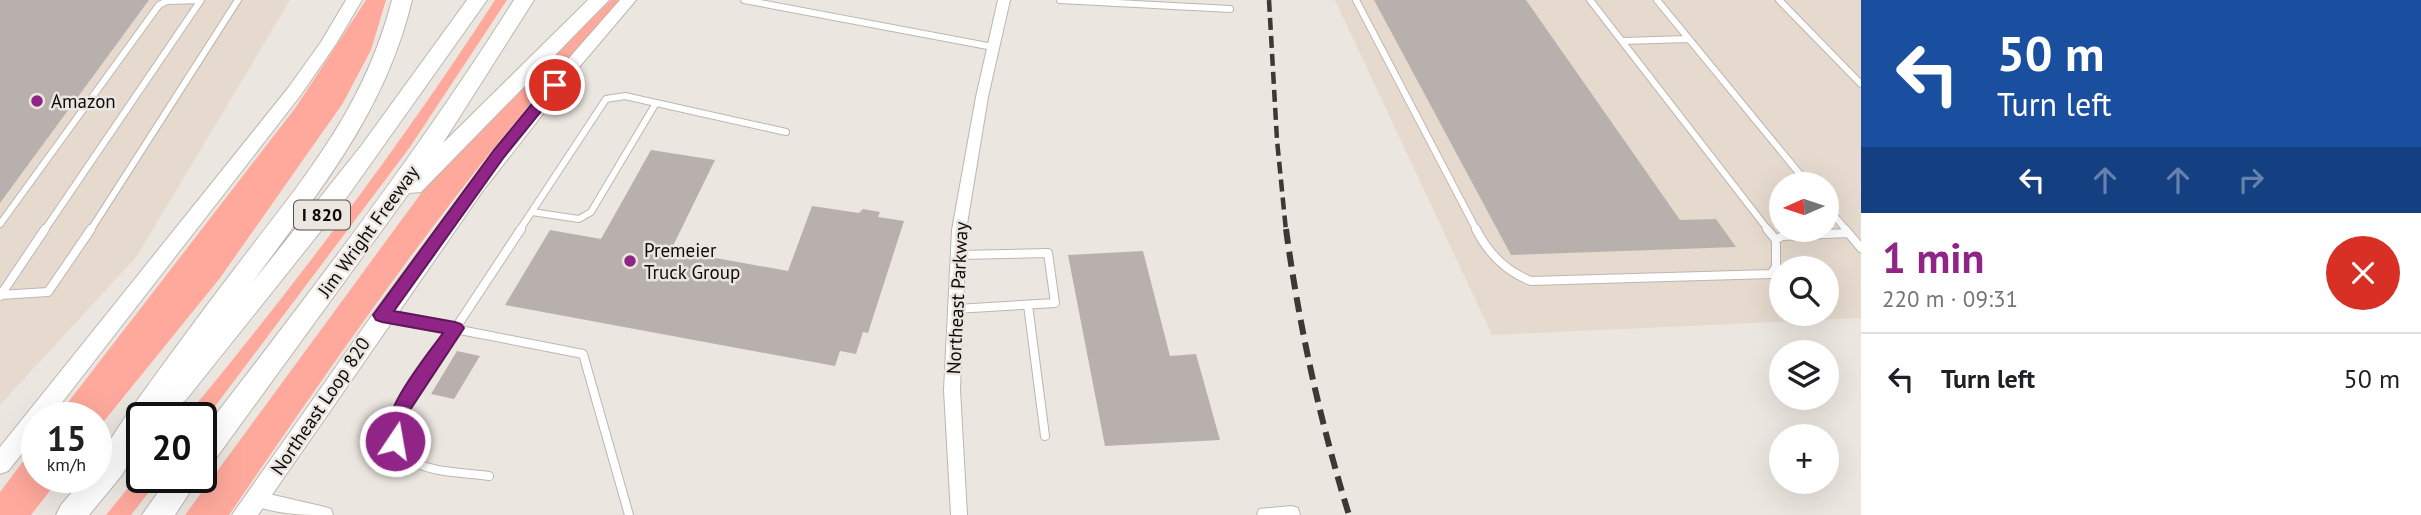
<!DOCTYPE html>
<html lang="en">
<head>
<meta charset="utf-8">
<style>
	body { margin:0; font-family:"PT Sans",sans-serif; background:#f6f6f6; color:#202124; height:100vh; display:flex; flex-direction:column; font-size:26px; white-space:nowrap }
	* { box-sizing:border-box; margin:0 }
	p { font-size:23px; color:#757577 }
	.icon { flex:none; width:38px; height:38px; fill:none; stroke:currentColor; stroke-width:2; stroke-linecap:round; stroke-linejoin:round }
	.map { position:relative; flex:1; overflow:hidden }
	.drawer { display:flex; flex-direction:column; background:#fff; width:560px }
	.drawer>* { flex:none }
	.hud { background:#1a4fa0; color:#fff; overflow:hidden }
	.needle { width:46px; rotate:267deg }
	.fabs { position:absolute; left:1769px; top:172px; display:grid; gap:14px }
	.fabs a { display:grid; place-items:center; width:70px; height:70px; border-radius:50%; background:#fff; box-shadow:0 7px 28px #0002; font-size:35px }
	.speed { position:absolute; left:21px; top:402px; display:flex; gap:14px; font-size:35px; font-weight:700; text-align:center }
	.speed>* { display:grid; place-content:center; width:91px; height:91px; border-radius:50%; background:#fff; box-shadow:0 7px 28px #0002; line-height:1 }
	.speed small { font-size:18px; font-weight:400 }
	.speed .limit { border:4px solid #111; border-radius:10px; background:#fff; color:#111 }
	.pin { position:absolute; display:grid; place-items:center; width:60px; height:60px; color:#fff; margin:-30px; border:4px solid #fff; border-radius:50%; box-shadow:0 2px 7px #0007 }
	.me { position:absolute; width:77px; margin:-38px; rotate:12deg; stroke-linejoin:round; filter:drop-shadow(0 0 5px #0008) }
	.turn { display:flex; align-items:center; gap:24px; height:147px; padding:0 21px; font-size:32px }
	.turn .icon { width:91px; height:91px; stroke-width:2.5 }
	.turn b { display:block; font-size:49px; line-height:60px }
	.lanes { display:flex; align-items:center; height:66px; padding:0 21px; background:#0003; justify-content:center; gap:35px; direction:ltr }
	.lanes .off { opacity:.35 }
	.round { display:grid; place-items:center; flex:none; width:74px; height:74px; border-radius:37px; background:#f6f6f6 }
	.head { display:flex; align-items:center; justify-content:space-between; height:119px; padding:0 21px }
	h1 { font-size:42px; font-weight:600; line-height:52px; color:#912487 }
	ul { padding:0; list-style:none }
	li { display:flex; align-items:center; gap:21px; height:91px; padding:0 21px; border-top:2px solid #e0e0e0 }
	li div { flex:1 }
	li b { display:block; font-size:26px }
	li em { font-style:normal }
	main { display:flex; flex:1; min-height:0 }
	.map>svg:first-child { display:block }
	.built { fill:#e6dace; fill-rule:evenodd }
	.green { fill:#fea99c }
	.building { fill:#b7b0ac }
	.lines { fill:none; stroke-linecap:round; stroke-linejoin:round }
	.lane-far1-casing { stroke:#bcb6b1; stroke-width:8 }
	.lane-casing { stroke:#bcb6b1; stroke-width:10 }
	.street-casing { stroke:#bcb6b1; stroke-width:2 }
	.secondary-casing { stroke:#bcb6b1; stroke-width:2 }
	.highway-casing { stroke:#bcb6b1; stroke-width:2 }
	.lane-far1 { stroke:#fff; stroke-width:6 }
	.lane { stroke:#fff; stroke-width:8 }
	.street { fill:#fff; fill-rule:evenodd }
	.secondary { fill:#fff; fill-rule:evenodd }
	.highway { fill:#fff; fill-rule:evenodd }
	.rail-far1 { stroke:#3b3836; stroke-width:4.5; stroke-dasharray:12 6; stroke-linecap:butt }
	.rail { stroke:#3b3836; stroke-width:6; stroke-dasharray:15 8; stroke-linecap:butt }
	.route { fill:#912487; stroke:#5e1758; stroke-width:2 }
	.poi-dot { fill:#912487; stroke:#ece6e0; stroke-width:2.5 }
	.labels { text-anchor:middle; stroke-width:5; stroke-linejoin:round; paint-order:stroke }
	.shield { fill:#ece6e0; stroke:#504d4a; stroke-width:2 }
	.shield-label { font-size:18px; font-weight:bold; fill:#0d0b0a }
	.poi-label { font-size:19px; fill:#0d0b0a; stroke:#ece6e0; text-anchor:start }
	.street-label { font-size:19px; fill:#0d0b0a; stroke:#ece6e0 }
</style>
</head>
<body>
<main>
<div class="map">
<svg width="1861" height="515" viewBox="0 0 1861 515">
	<rect width="100%" height="100%" fill="#ece6e0"/>
	<!-- built -->
	<path class="built" d="M0 0H290L137 256 0 405Z
		M1335 0H1861V318L1492 335ZM1782 184H1827V229H1782ZM1782 268H1827V313H1782Z"/>
	<!-- green -->
	<path class="green" d="M366 0H386L371 50 343 103 220 278 96 431V418H56L296 107Z
		M495 0H507L410 147 201 425V418H185C295 285 401 145 495 0Z
		M611 0H620C564 64 508 128 457 195 377 299 303 407 229 515H185L422 192 535 73Z
		M37 443V478H60L31 515H0V492Z
		M142 471V478H160L131 515H106Z"/>
	<!-- building -->
	<path class="building" d="M0 0H149L0 203Z
		M1374 0H1526L1680 220 1716 219 1736 247 1511 255Z
		M651 150 715 160 671 250 788 271 812 206 859 213 863 209 880 212 878 217 904 221 868 333 863 332 856 354 840 351 835 366 505 305 550 230 601 239Z
		M1143 251 1170 356 1196 354 1220 440 1105 446 1068 255Z
		M457 351 480 356 454 399 431 394Z"/>
	<g class="lines">
		<defs>
			<path id="lane-far1" d="M744 0 993 47
				M1060 0 1230 9
				M1356 0 1477 231
				M1590 0 1769 231
				M1657 0 1808 184
				M1779 0 1861 84
				M1623 41 1688 39
				M1827 207 1847 231
				M532 212 579 219 591 212 656 103
				M0 224 159 5 167 1 201 0
				M44 231 201 0
				M90 231 238 0
				M519 231 606 99 625 96 786 132"/>
			<path id="lane" d="M1476 229C1488 253 1505 271 1531 281L1771 274 1776 267V240L1782 236 1848 233
				M1767 229 1776 240
				M1845 229 1861 248
				M0 295 48 292 91 229
				M0 296 45 229
				M1028 305 1045 436
				M956 309 1055 303 1048 253 958 255
				M386 316 455 329 521 229
				M489 476C464 472 426 474 405 456 373 430 438 353 455 329L583 354 629 515"/>
			<path id="street" d="M998 0H1010L988 97 966 230 960 390 967 515H951L944 390 952 230 976 97Z
				M256 491 325 507 331 509 333 515C305 515 277 515 250 504L248 499 250 494Z
				M1292 506 1298 508 1300 515H1257L1259 509Z"/>
			<path id="secondary" d="M346 0H362L336 44 300 96 50 418H37V435L8 471 0 474V447L288 88 321 42Z
				M620 0H636L581 65 482 192 258 515H232L375 311 470 183 570 57Z"/>
			<path id="highway" d="M392 0H412C385 113 319 191 252 283L361 146 467 0H487L340 207 185 401 175 405 167 402 156 418H142V440L122 475 89 515H56L61 505 84 478H96V461L128 413C166 360 205 307 245 255 309 172 365 104 392 0Z
				M514 0H534L443 143 588 0H609L421 192 409 193 211 465 201 469V434C310 292 419 151 514 0Z
				M168 478H199L175 515H142Z"/>
		</defs>
		<!-- lane-far1 casing -->
		<use href="#lane-far1" class="lane-far1-casing"/>
		<!-- lane casing -->
		<use href="#lane" class="lane-casing"/>
		<!-- street casing -->
		<use href="#street" class="street-casing"/>
		<!-- secondary casing -->
		<use href="#secondary" class="secondary-casing"/>
		<!-- highway casing -->
		<use href="#highway" class="highway-casing"/>
		<!-- lane-far1 -->
		<use href="#lane-far1" class="lane-far1"/>
		<!-- lane -->
		<use href="#lane" class="lane"/>
		<!-- street -->
		<use href="#street" class="street"/>
		<!-- secondary -->
		<use href="#secondary" class="secondary"/>
		<!-- highway -->
		<use href="#highway" class="highway"/>
		<!-- rail-far1 -->
		<path class="rail-far1" d="M1269 0 1277 140 1286 231"/>
		<!-- rail -->
		<path class="rail" d="M1286 229C1299 326 1320 421 1349 515"/>
	</g>
	<!-- route -->
	<path class="route" d="M555 81 562 85 560 88 504 157 394 311 455 322 461 324 464 328 408 413 401 446 395 449 388 446C375 417 426 357 443 333L382 322 376 320 373 315 494 150 550 82Z"/>
	<!-- markers -->
	<g class="poi-dot">
		<circle cx="37" cy="101" r="7"/>
		<circle cx="630" cy="261" r="7"/>
	</g>
	<g class="labels">
		<!-- shield labels -->
		<rect class="shield" x="294" y="200.5" width="56" height="29" rx="5"/>
		<g class="shield-label">
			<text x="322" y="221">I 820</text>
		</g>
		<!-- poi labels -->
		<g class="poi-label">
			<text x="51" y="108">Amazon</text>
			<text x="644" y="257">Premeier<tspan x="644" dy="22">Truck Group</tspan></text>
		</g>
		<!-- street labels -->
		<g class="street-label">
			<text transform="translate(368 231) rotate(-54)" y="7">Jim Wright Freeway</text>
			<text transform="translate(957 298) rotate(-87)" y="7">Northeast Parkway</text>
			<text transform="translate(320 406) rotate(-56)" y="7">Northeast Loop 820</text>
		</g>
	</g>
</svg>
<div class="fabs">
<a><svg class="needle" viewBox="-14 -14 28 28"><path d="M0-13l5 13h-10z" fill="#e53935"/><path d="M0 13l5-13h-10z" fill="#757577"/></svg></a>
<a><svg class="icon" aria-label="search" viewBox="0 0 24 24"><circle cx="10" cy="10" r="6"/><path d="M15 15l6 6"/></svg></a>
<a><svg class="icon" aria-label="layers" viewBox="0 0 24 24"><path d="M12 4l9 5-9 5-9-5zM3 14l9 5 9-5"/></svg></a>
<a>+</a>
</div>
<div class="speed"><div>15<small>km/h</small></div><div class="limit">20</div></div>
<div class="pin" style="left:555px;top:85px;background:#d93025"><svg class="icon" aria-label="arrive" viewBox="0 0 24 24"><path d="M6 21V4h12l-3 4 3 4H6"/></svg></div>
<svg class="me" style="left:395px;top:441px" viewBox="-20 -20 40 40"><circle r="17" fill="#912487" stroke="#fff" stroke-width="3"/><path d="M0-11L8 9 0 5-8 9z" fill="#fff"/></svg>
</div>
<section class="drawer">
<div class="hud">
<div class="turn"><svg class="icon" aria-label="left" viewBox="0 0 24 24"><path d="M17 20v-9H6M10 6l-5 5 5 5"/></svg><div><b>50 m</b>Turn left</div></div>
<div class="lanes"><svg class="icon" aria-label="left" viewBox="0 0 24 24"><path d="M17 20v-9H6M10 6l-5 5 5 5"/></svg><svg class="icon off" aria-label="ahead" viewBox="0 0 24 24"><path d="M12 20V5M6 11l6-6 6 6"/></svg><svg class="icon off" aria-label="ahead" viewBox="0 0 24 24"><path d="M12 20V5M6 11l6-6 6 6"/></svg><svg class="icon off" aria-label="right" viewBox="0 0 24 24"><path d="M7 20v-9h11M14 6l5 5-5 5"/></svg></div>
</div>
<div class="head"><div><h1>1 min</h1><p>220 m · 09:31</p></div><a class="round" style="background:#d93025;color:#fff"><svg class="icon" aria-label="close" viewBox="0 0 24 24"><path d="M6 6l12 12M18 6L6 18"/></svg></a></div>
<ul>
<li><svg class="icon" aria-label="left" viewBox="0 0 24 24"><path d="M17 20v-9H6M10 6l-5 5 5 5"/></svg><div><b>Turn left</b></div><em>50 m</em></li>
</ul>
</section>
</main>
</body>
</html>
